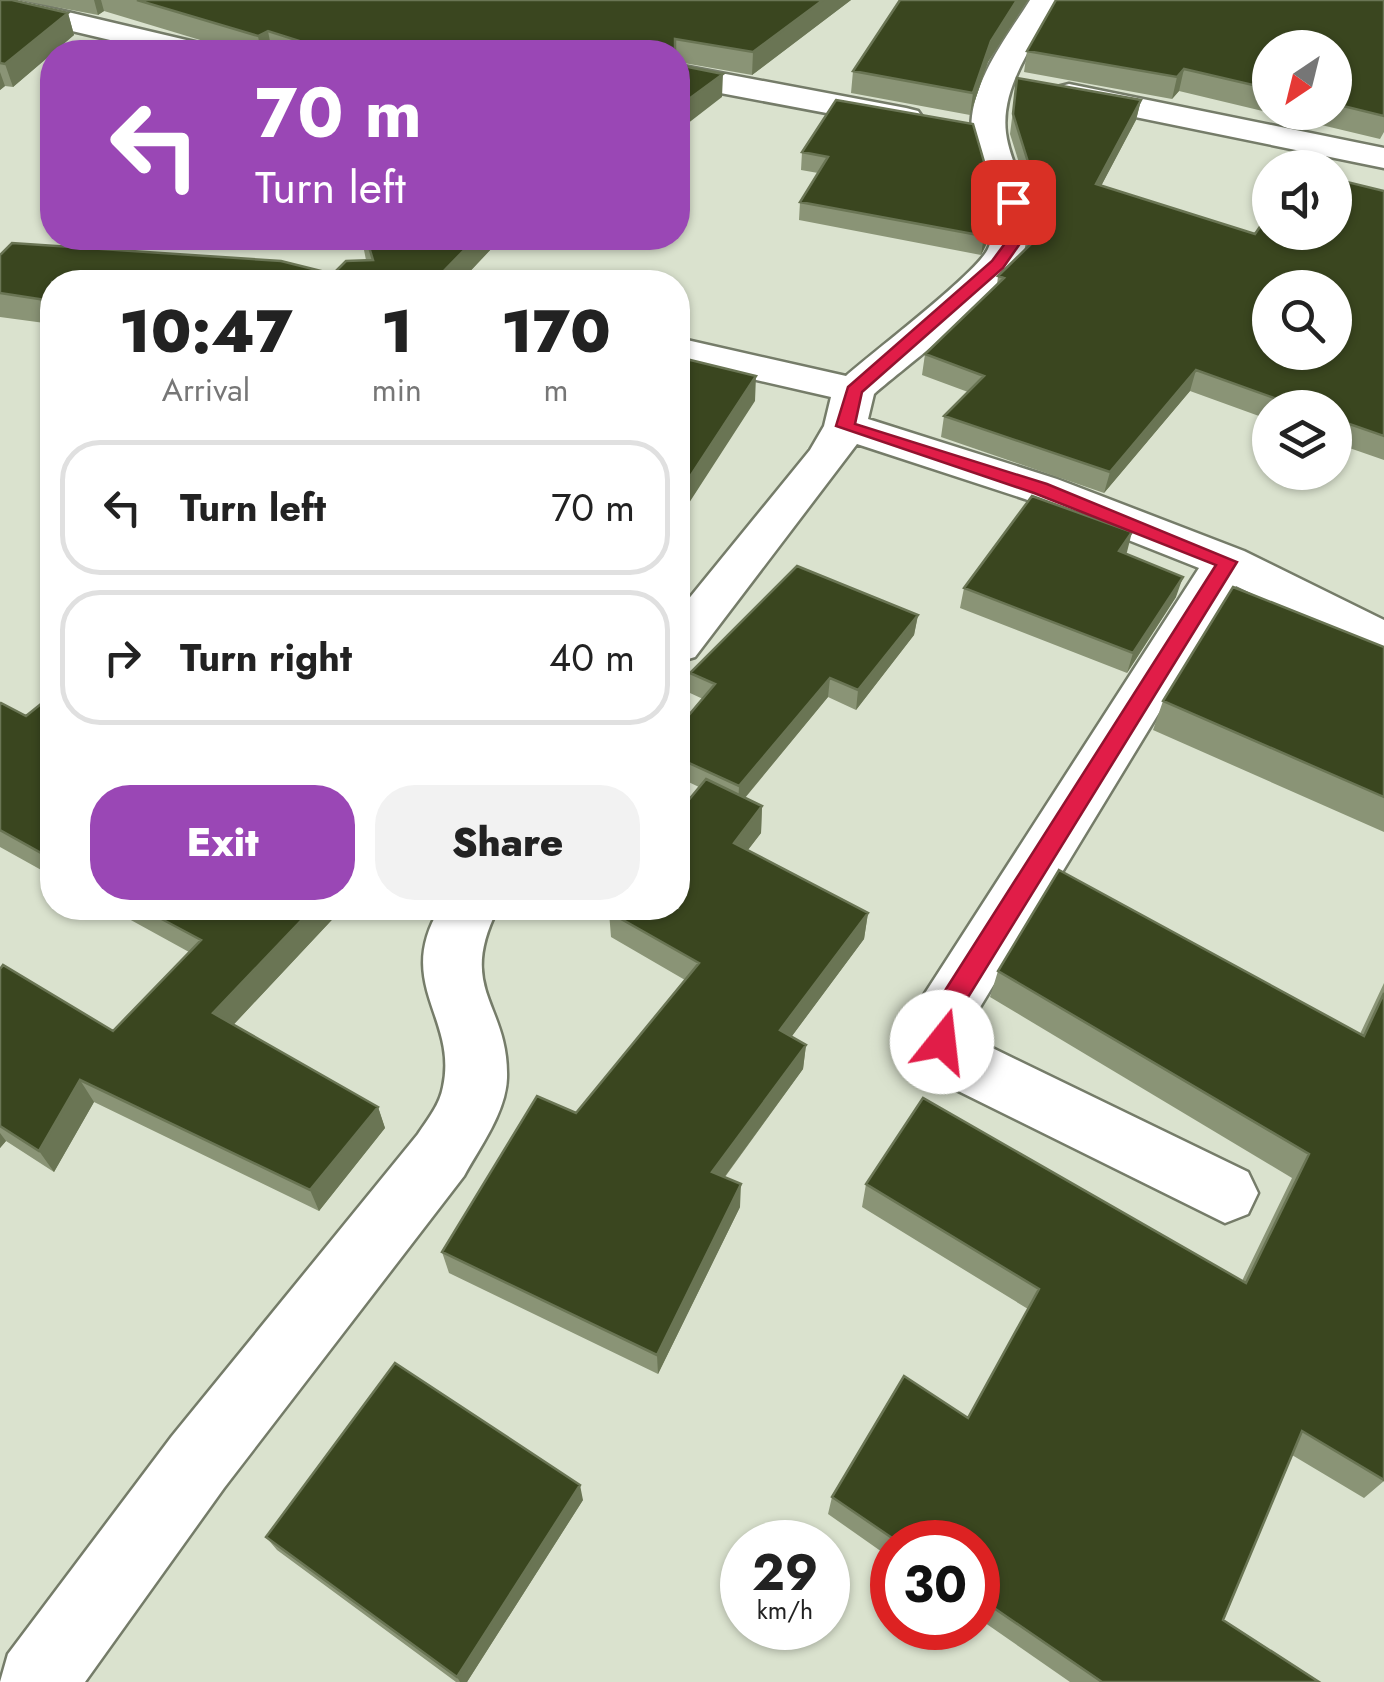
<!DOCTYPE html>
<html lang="en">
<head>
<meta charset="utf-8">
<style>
	body { margin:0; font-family:Jost,sans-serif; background:#f2f2f2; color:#222; height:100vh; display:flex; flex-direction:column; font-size:38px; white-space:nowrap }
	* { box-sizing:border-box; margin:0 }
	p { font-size:32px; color:#767676 }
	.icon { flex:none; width:55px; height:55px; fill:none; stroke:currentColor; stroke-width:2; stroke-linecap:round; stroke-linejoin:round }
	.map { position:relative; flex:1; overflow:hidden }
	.sheet { position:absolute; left:40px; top:270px; width:650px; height:650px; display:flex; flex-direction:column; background:#fff; border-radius:40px; box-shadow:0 2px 8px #0004 }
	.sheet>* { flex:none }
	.banner { position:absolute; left:40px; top:40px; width:650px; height:210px; border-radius:40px; box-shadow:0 2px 8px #0004; background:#9a47b5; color:#fff; overflow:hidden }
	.needle { width:65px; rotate:215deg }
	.buttons { position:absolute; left:1252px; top:30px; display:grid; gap:20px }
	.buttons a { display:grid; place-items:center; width:100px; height:100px; border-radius:50%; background:#fff; box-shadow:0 2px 8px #0004; font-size:50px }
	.speed { position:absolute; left:720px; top:1520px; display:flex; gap:20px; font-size:50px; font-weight:700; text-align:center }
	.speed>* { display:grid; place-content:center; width:130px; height:130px; border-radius:50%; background:#fff; box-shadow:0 2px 8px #0004; line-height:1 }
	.speed small { font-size:25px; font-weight:400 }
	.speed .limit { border:15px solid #d22; background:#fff; color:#111 }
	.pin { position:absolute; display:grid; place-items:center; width:85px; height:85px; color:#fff; margin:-42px; border-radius:20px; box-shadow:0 5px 15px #0006 }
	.me { position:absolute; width:110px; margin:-55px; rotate:16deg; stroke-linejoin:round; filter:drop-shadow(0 0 8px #0008) }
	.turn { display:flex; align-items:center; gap:35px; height:210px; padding:0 50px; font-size:45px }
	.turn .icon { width:130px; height:130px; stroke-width:2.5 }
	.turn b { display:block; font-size:70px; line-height:85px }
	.eta { display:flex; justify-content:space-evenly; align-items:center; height:170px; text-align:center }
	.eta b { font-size:60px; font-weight:800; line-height:70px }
	.button { display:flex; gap:20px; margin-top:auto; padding:20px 50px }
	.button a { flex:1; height:115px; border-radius:40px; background:#9a47b5; color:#fff; font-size:40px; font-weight:800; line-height:115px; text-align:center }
	.button a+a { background:#f2f2f2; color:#222 }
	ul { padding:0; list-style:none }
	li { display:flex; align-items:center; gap:30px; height:135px; margin:0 20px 15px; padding:0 30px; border:5px solid #e0e0e0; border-radius:40px }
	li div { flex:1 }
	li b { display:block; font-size:38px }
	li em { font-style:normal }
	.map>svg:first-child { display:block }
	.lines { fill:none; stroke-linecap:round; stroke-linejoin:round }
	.street-casing { stroke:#757c69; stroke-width:5 }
	.street { fill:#fff; fill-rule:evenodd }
	.wall { fill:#8a9476; fill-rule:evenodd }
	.shaded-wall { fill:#6a7554 }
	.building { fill:#3a461f; stroke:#6a7554; stroke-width:2.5; fill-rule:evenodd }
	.route { fill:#e11d48; stroke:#92132f; stroke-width:2.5 }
</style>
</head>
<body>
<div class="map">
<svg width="1384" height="1682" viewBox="0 0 1384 1682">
	<rect width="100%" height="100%" fill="#dae2ce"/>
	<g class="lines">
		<defs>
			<path id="street" d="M0 0H17L199 43 215 52H161L0 14Z
				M1030 0H1060C1037 39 1000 85 1006 133 1011 172 1041 205 1027 245 1012 288 912 361 874 394L868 419 1057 479 1244 551 1384 620V658L1236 586 971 1022 978 1041 1248 1172 1258 1193 1248 1214 1225 1223 934 1079C913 1053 904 1032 920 1001L1199 568 1025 499 857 444 695 657 678 662V612L810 450 824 426 831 397 678 362V338L846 376C873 352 976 274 988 249 1010 203 966 162 972 116 978 73 1008 35 1030 0Z
				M678 65 906 108 918 111 923 118 918 125 906 128 678 85Z
				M1069 84 1384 148V168L1057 101 1053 94 1057 87Z
				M440 908H498C456 991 509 1003 507 1078 506 1112 480 1147 464 1176L224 1488 85 1682H0L8 1654 172 1436 418 1134C428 1119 440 1104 443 1087 458 1018 394 984 440 908Z"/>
		</defs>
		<!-- street casing -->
		<use href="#street" class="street-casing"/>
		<!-- street -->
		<use href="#street" class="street"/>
	</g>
	<!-- wall -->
	<path class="wall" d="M0 0 68 13 74 35 13 87 5 86 0 90Z
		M19 0H851L752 75 678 62V52H240L104 11 98 15Z
		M900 0H1028L988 62 970 115 851 93 853 71Z
		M1384 0V132L1380 139 1179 91 1172 99 1024 72 1027 51ZM1270 48H1335V112H1270Z
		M1017 78 1141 100 1136 120 1101 186 1255 234 1384 191V460L1335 443V408H1270V420L1190 391 1104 493 941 437 944 416 968 392 922 375 925 354 997 285 998 276 1024 252 1026 242 1033 229 1035 214 1010 134Z
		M973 124 986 245 981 255 799 220 800 202 818 173 801 170 802 152Z
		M492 239 493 247 460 282H52V324L0 317V255L333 274 366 260 363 245Z
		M1127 552 1126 554 1176 597 1127 673 960 608 964 588Z
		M918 615 914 635 856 710 828 697 745 798 762 806 761 833 748 850 868 913 864 939 791 1037 806 1045 803 1069 725 1177 740 1207 658 1374 449 1273 442 1252 576 1113 685 980 611 937 609 912 678 908 699 787 678 777V728L703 699 690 693V673Z
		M1384 647V832L1153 730 1163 701Z
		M52 695V876L0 847V704L26 716Z
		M109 908H343L233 1025 378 1107 385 1128 319 1211 94 1102 54 1172 6 1141 0 1148V969L113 1031 189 952Z
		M998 971 1360 1034 1384 983V1481L1364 1498 1292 1455 1223 1620 1319 1682H1070L978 1618V1542H892V1559L828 1514 832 1497 968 1418 1028 1309 862 1207 866 1184 1242 1281 1292 1178 990 997Z
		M583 1500 467 1682H456L277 1550 266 1537Z"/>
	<!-- shaded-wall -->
	<path class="shaded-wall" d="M94 0H101L104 11 98 15Z
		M823 0H851L752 75 753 52Z
		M1017 0H1028L988 62 970 115 973 93 991 41Z
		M68 13 74 35 13 87 5 64Z
		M268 31 272 52H261L258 36Z
		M1184 69 1179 91 1172 99 1177 77Z
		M0 72 5 86 0 90Z
		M723 74 722 97 678 131V107Z
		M1141 100 1136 120 1091 205 1096 184Z
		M989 226 986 245 981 255 984 236Z
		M476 238H494L492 239 493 247 460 282H433Z
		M1196 370 1190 391 1104 493 1110 472Z
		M756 376 755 401 678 520V495Z
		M1132 532 1127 552 1113 571 1119 551Z
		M1183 577 1176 597 1127 673 1133 653Z
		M918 615 914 635 856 710 858 690Z
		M830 678 828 697 738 806 739 786Z
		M762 806 761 833 733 869 734 843Z
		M313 908H343L223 1036 213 1013Z
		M868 913 864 939 778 1055 780 1030Z
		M806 1045 803 1069 712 1194V1172Z
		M80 1080 94 1102 54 1172 39 1151Z
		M378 1107 385 1128 319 1211 310 1190Z
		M0 1133 6 1141 0 1148Z
		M741 1184 740 1207 658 1374 657 1355Z
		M580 1485 583 1500 467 1682H460L457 1677Z"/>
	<!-- building -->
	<path class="building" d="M0 0H12L68 13 5 64 0 63Z
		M137 0H823L753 52 675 39V52H334L268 31 258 36Z
		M900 0H1017L991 41 973 93 853 71Z
		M1056 0H1384V116L1335 104V48H1270V89L1184 69 1177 77 1027 51Z
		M678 65 723 74 678 107Z
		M1017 78 1141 100 1096 184 1255 234 1270 212V232H1335V179L1384 191V436L1335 419V408H1302L1196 370 1110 472 944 416 984 376 925 354 1004 278 998 276 1032 243 1026 242 1035 226 1038 194 1013 114ZM1270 288H1335V352H1270Z
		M836 100 973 124 994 196 989 226 984 236 800 202 828 157 802 152Z
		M371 238H476L433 282H52V301L0 293V255L12 243 281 261 333 274 346 261 373 260 369 247 363 245Z
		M678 357 756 376 678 495Z
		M1032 496 1132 532 1119 551 1183 577 1133 653 964 588Z
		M797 566 918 615 858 690 830 678 739 786 678 758V728L715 684 690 673Z
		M1233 587 1384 647V797L1163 701Z
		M52 695V859L0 830V704L1 703 26 716Z
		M706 779 762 806 734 843 868 913 780 1030 806 1045 712 1172 741 1184 657 1355 442 1252 537 1096 576 1113 699 963 609 912 612 908H678V813Z
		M1059 870 1364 1036 1384 993V1480L1302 1431 1223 1620 1319 1682H1102L978 1597V1542H898L832 1497 904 1376 968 1418 1039 1289 866 1184 923 1098 1246 1283 1309 1154 998 971Z
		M141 908H313L213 1013 378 1107 310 1190 80 1080 39 1151 0 1126V969L3 965 113 1031 201 940Z
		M395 1363 580 1485 457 1677 266 1537Z"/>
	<!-- route -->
	<path class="route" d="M1013 198 1020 202 1021 242 1003 268 862 392 855 424 1047 484 1237 562 954 1020V1042L942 1053 929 1042 932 1011 1216 565 1034 493 836 426 848 387 992 261 1006 242 1005 202Z"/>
</svg>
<div class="buttons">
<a><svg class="needle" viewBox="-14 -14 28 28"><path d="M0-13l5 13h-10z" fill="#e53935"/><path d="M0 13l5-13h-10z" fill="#767676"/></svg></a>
<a><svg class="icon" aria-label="sound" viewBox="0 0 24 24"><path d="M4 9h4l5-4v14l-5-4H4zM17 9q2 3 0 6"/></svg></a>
<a><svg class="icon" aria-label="search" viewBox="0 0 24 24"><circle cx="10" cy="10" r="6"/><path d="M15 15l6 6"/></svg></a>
<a><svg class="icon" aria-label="layers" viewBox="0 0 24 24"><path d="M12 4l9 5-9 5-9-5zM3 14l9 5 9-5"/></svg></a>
</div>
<div class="speed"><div>29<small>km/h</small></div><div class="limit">30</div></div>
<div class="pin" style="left:1013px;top:202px;background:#d93025"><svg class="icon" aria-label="arrive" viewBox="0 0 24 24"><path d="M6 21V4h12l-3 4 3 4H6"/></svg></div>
<svg class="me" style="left:942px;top:1042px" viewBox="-20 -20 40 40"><circle r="19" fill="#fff"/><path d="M0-13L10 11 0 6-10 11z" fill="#e11d48"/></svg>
<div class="banner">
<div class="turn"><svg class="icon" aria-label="left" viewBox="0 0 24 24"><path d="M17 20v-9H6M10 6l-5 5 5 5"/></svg><div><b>70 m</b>Turn left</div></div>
</div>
<section class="sheet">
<div class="eta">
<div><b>10:47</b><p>Arrival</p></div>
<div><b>1</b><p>min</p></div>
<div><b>170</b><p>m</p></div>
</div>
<ul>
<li><svg class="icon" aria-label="left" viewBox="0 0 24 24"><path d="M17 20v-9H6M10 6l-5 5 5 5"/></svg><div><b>Turn left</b></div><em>70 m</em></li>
<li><svg class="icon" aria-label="right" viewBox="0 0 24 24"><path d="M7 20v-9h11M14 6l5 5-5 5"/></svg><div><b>Turn right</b></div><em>40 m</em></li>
</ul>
<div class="button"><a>Exit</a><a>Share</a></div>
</section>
</div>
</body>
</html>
